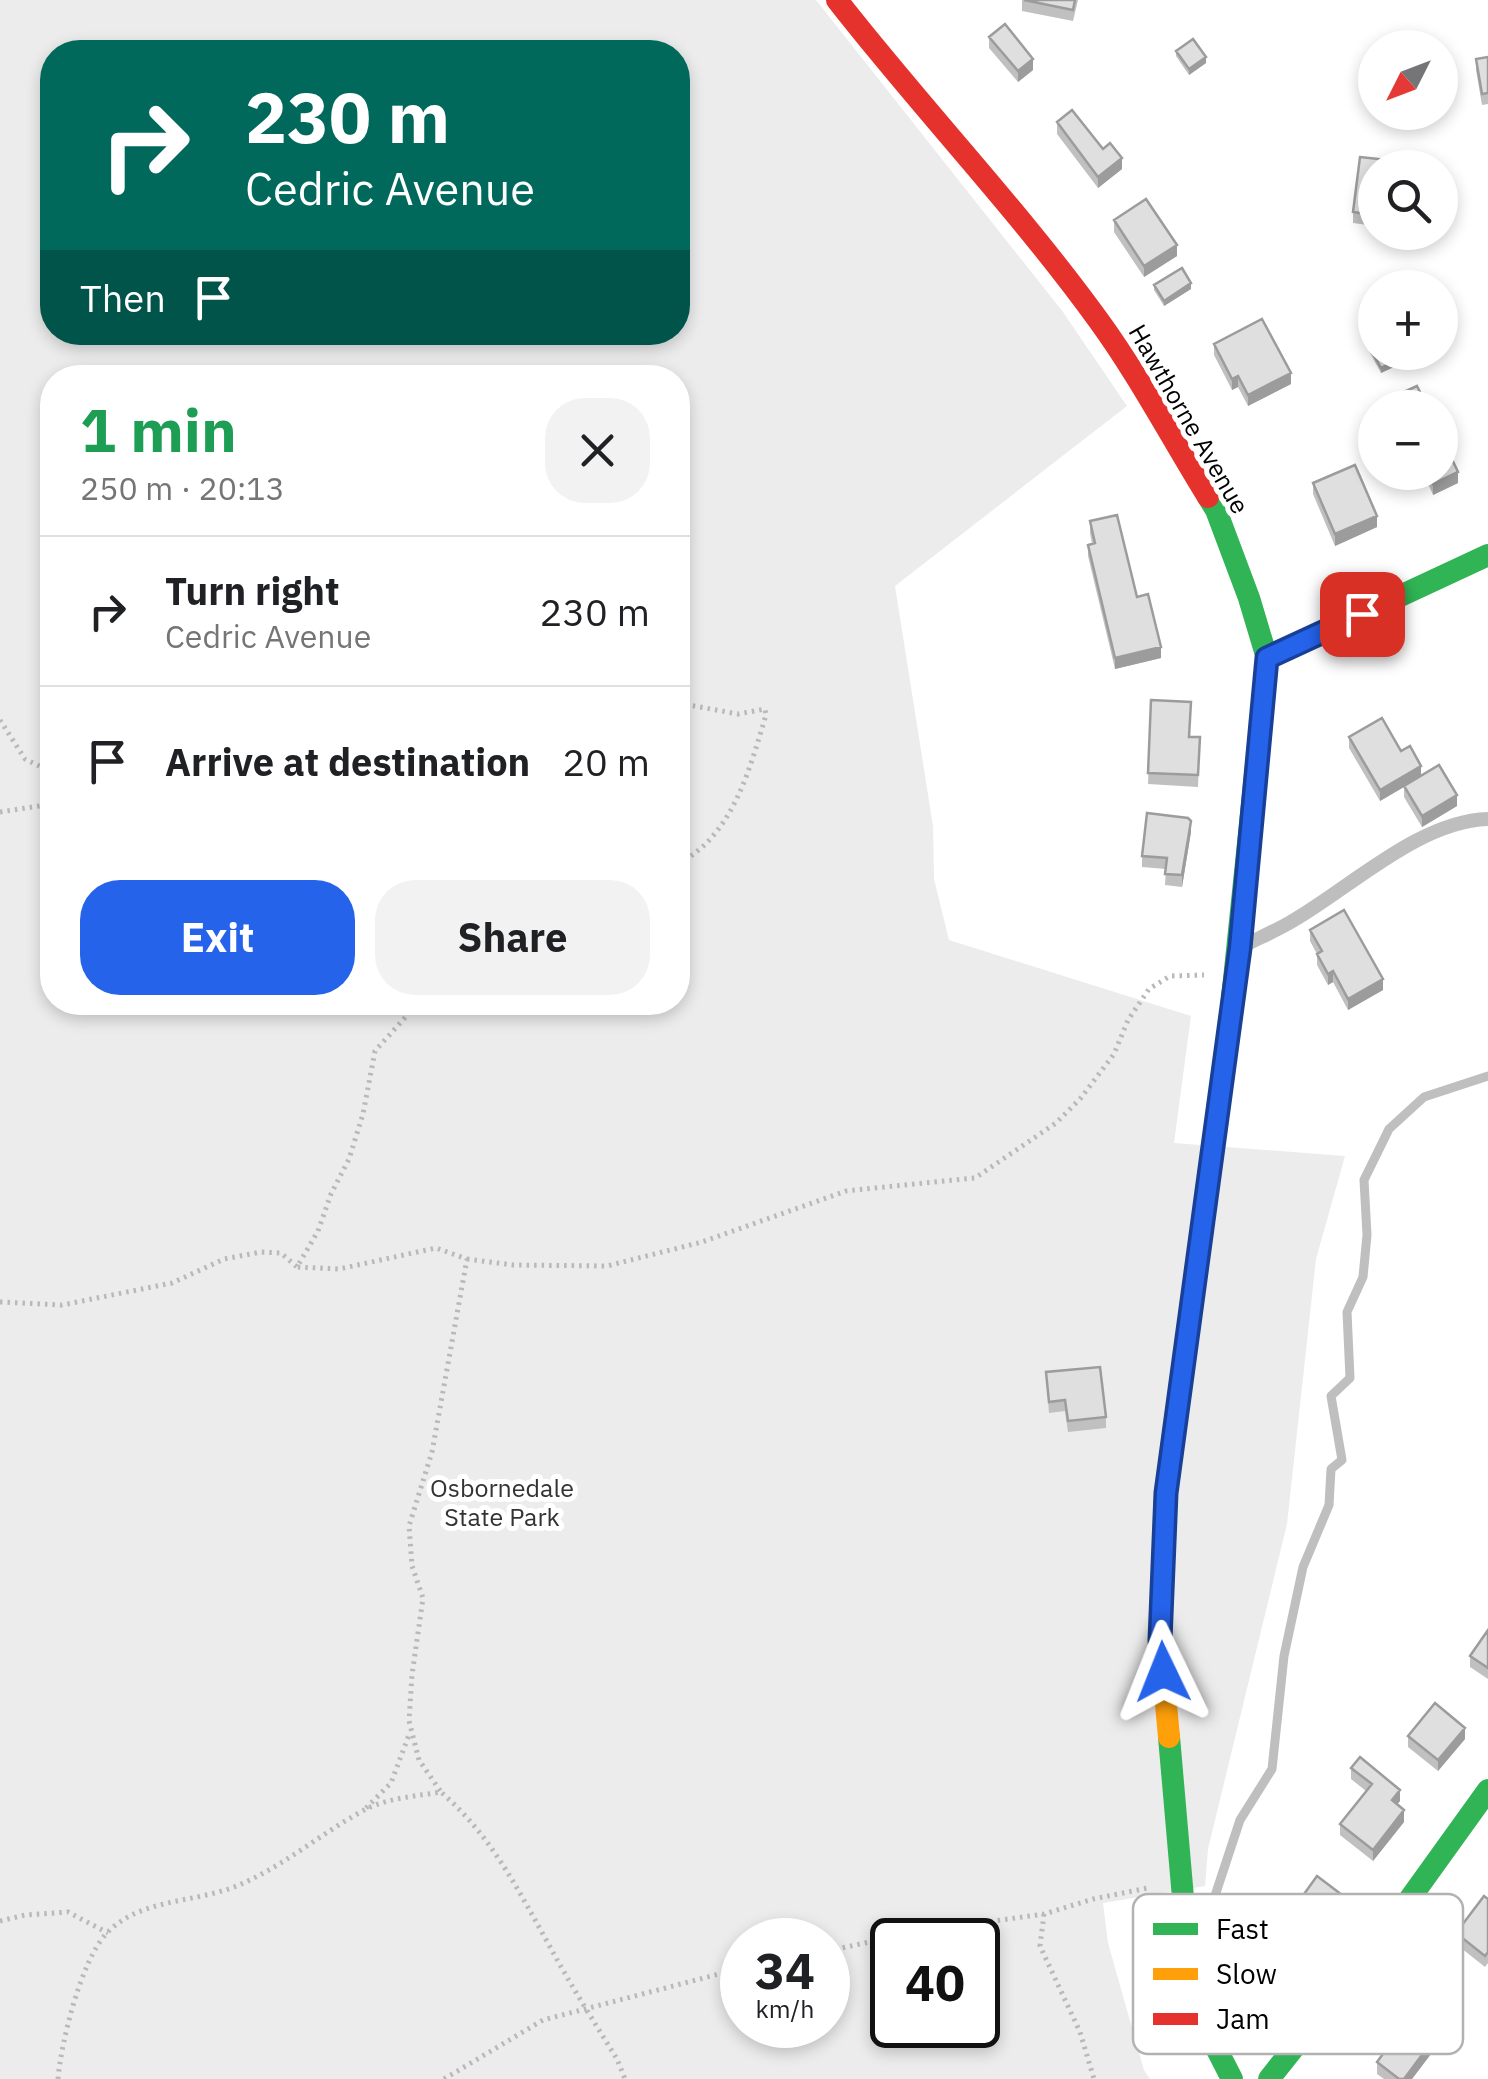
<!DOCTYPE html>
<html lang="en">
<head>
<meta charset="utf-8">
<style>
	body { margin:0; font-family:"IBM Plex Sans",sans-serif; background:#f2f2f2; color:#202124; height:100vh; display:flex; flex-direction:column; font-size:38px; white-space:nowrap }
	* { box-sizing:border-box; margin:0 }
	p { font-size:32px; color:#757577 }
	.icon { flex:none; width:55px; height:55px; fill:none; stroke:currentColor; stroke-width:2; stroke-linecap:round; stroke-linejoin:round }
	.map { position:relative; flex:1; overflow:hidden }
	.panel { position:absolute; left:40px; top:365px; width:650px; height:650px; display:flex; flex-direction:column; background:#fff; border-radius:40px; box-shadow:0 5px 15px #0003 }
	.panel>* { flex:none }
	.banner { position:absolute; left:40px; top:40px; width:650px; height:305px; border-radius:40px; box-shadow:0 5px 15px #0003; background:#00695c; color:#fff; overflow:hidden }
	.needle { width:65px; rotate:228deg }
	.controls { position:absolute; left:1358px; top:30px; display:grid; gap:20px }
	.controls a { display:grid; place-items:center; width:100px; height:100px; border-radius:50%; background:#fff; box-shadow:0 5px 15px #0003; font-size:50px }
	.speed { position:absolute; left:720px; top:1918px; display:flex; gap:20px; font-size:50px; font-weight:700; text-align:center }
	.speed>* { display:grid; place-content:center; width:130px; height:130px; border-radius:50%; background:#fff; box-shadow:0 5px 15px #0003; line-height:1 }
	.speed small { font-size:25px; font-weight:400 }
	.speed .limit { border:5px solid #111; border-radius:15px; background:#fff; color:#111 }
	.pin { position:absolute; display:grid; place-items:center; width:85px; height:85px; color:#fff; margin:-42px; border-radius:20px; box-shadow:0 5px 15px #0006 }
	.me { position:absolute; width:110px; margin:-55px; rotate:358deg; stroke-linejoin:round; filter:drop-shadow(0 0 8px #0008) }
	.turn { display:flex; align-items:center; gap:35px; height:210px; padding:0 40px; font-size:45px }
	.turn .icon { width:130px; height:130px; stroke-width:2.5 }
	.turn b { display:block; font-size:70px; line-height:85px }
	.then { display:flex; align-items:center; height:95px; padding:0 40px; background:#0003; gap:20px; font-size:38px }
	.round { display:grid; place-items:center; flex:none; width:105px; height:105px; border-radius:40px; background:#f2f2f2 }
	.summary { display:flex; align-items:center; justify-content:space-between; height:170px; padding:0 40px }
	h1 { font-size:60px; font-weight:800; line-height:75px; color:#1e9e55 }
	.cta { display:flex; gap:20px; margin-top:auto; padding:20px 40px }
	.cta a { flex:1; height:115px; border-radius:40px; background:#2563eb; color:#fff; font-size:40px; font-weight:800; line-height:115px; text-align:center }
	.cta a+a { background:#f2f2f2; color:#202124 }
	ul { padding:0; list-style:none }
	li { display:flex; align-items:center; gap:30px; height:150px; padding:0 40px; border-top:2px solid #e0e0e0 }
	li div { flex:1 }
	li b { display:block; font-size:38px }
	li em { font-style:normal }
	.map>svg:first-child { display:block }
	.green { fill:#ececec; fill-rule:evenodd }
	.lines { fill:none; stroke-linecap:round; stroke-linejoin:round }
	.stream { stroke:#bfbfbf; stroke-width:9 }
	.path { stroke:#b9b9b9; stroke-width:5; stroke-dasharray:2.5 5; stroke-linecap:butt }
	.lane { stroke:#bebebe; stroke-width:14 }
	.fast { stroke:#30b455; stroke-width:22 }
	.slow { stroke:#ff9f0a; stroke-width:22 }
	.jam { stroke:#e5322d; stroke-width:22 }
	.wall { fill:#c0c0c0 }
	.shaded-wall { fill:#9c9c9c }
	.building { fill:#dfdfdf; stroke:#9c9c9c; stroke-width:2.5 }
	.route-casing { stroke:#184099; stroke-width:25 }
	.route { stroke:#2563eb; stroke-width:18 }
	.labels { text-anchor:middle; stroke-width:10; stroke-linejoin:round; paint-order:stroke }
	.street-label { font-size:25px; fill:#000; stroke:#fff }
	.park-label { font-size:25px; fill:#333; stroke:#fff }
	.key { fill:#fff; stroke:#b2b2b2; stroke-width:2.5 }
	.key-label { font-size:28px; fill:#000 }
</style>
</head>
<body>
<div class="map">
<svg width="1488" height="2079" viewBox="0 0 1488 2079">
	<rect width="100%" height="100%" fill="#fff"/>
	<!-- green -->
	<path class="green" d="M0 0H816L1063 312 1127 406 895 586 933 826 934 879 949 940 1191 1016 1174 1143 1345 1156 1316 1259 1287 1524 1208 1849 1205 1886 1103 1903 1108 1943 1144 2070 1150 2079H0ZM52 52H678V332H52ZM52 378H678V1002H52ZM742 1940H828V2025H742ZM892 1940H978V2025H892Z"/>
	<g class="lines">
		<!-- stream -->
		<path class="stream" d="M1207 1920 1240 1820 1272 1769 1284 1656 1303 1567 1329 1505 1331 1469 1342 1460 1331 1396 1350 1378 1347 1312 1363 1277 1367 1235 1364 1180 1389 1129 1424 1097 1488 1076"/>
		<!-- path -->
		<path class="path" d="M678 703 738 714 765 709 766 715C749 771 733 835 678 864
			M0 720 25 759 52 772
			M0 812 52 804
			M467 1259 513 1265 607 1266 702 1242 846 1191 975 1178 1056 1123 1080 1099 1114 1054 1128 1020 1149 989 1170 976 1204 975
			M0 1302 62 1305 172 1283 224 1259 261 1252 281 1253 297 1267
			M442 1793C492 1837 517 1888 549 1945 570 1984 594 2022 617 2059L625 2079
			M366 1808 391 1783 410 1732
			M1044 1914 1040 1946 1080 2032 1094 2079
			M0 1921 25 1915 68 1912 108 1933
			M828 1951 915 1932 1044 1914 1093 1899 1148 1888
			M58 2079C61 2043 81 1961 106 1934 138 1899 192 1903 234 1887 282 1868 321 1833 366 1809 388 1798 417 1796 441 1792L419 1760 409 1721 412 1675 423 1598 412 1566 409 1526 432 1452 467 1259 436 1248 339 1269 297 1267 318 1231 331 1194 349 1159 363 1114 375 1051 419 1002
			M444 2079 543 2020 742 1968"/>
		<!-- lane -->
		<path class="lane" d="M1247 944C1261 937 1275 931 1289 923 1348 890 1418 821 1488 819"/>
		<!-- fast -->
		<path class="fast" d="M1208 497 1216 510 1249 598 1267 658 1230 1018
			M1267 658 1488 555
			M1169 1737 1188 1955 1210 2036 1232 2079
			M1269 2079 1383 1936 1488 1790"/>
		<!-- slow -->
		<path class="slow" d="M1169 1737 1160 1640 1165 1493 1230 1018"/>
		<!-- jam -->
		<path class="jam" d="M837 0C922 109 1018 209 1099 321 1139 376 1172 439 1208 497"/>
	</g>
	<!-- wall -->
	<path class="wall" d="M1022 0H1078L1073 21 1022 11Z
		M989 37 1033 70 1018 82 989 48Z
		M1176 51 1206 63 1189 75 1176 56Z
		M1488 57V104L1482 105 1476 70V59Z
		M1057 122 1103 149 1122 169 1098 188 1057 134Z
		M1375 168V226L1353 223V212Z
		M1114 220 1177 256 1144 277 1114 232Z
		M1154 285 1191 289 1164 306 1154 290Z
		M1214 344 1291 384 1248 406 1238 387 1232 390 1214 355Z
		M1369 346 1398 365 1381 373 1369 351Z
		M1423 472H1440L1458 483 1433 495Z
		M1313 483 1377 527 1335 546 1313 494Z
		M1090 521 1137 597 1161 658 1115 669 1088 556V545L1092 544 1090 533Z
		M1151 700 1190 737H1200L1198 787 1148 784Z
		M1349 737 1401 751 1421 775 1457 806 1422 827 1404 797V787L1380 801 1349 748Z
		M1191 832 1182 887 1165 885 1166 869 1142 867V856Z
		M1310 930 1383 990 1348 1010 1333 982 1328 985 1317 965V954L1310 941Z
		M1046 1372 1106 1417V1428L1068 1432 1065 1411 1049 1413Z
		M1488 1630V1679L1470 1667V1656Z
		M1408 1736 1465 1739 1438 1771 1408 1747Z
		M1351 1768 1400 1801 1397 1804 1404 1822 1373 1861 1340 1835V1824L1366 1791 1351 1779Z
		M1488 1899V1963L1485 1967 1456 1944V1933Z
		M1346 1909 1344 1911 1345 1923 1334 1939 1327 1934 1318 1947 1289 1926V1915Z
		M1459 2017 1412 2079H1384L1377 2074V2062L1397 2036 1390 2031V2020Z"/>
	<!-- shaded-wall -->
	<path class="shaded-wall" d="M1206 57V63L1189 75V69Z
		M1033 59V70L1018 82V71Z
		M1122 158V169L1098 188V177Z
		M1177 245V256L1144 277V266Z
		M1191 283V289L1164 306V301Z
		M1398 360V365L1381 373V368Z
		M1291 373V384L1248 406V395Z
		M1238 376V387L1232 390V379Z
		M1458 472V483L1433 495V484Z
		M1377 516V527L1335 546V534Z
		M1161 647V658L1115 669V658Z
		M1421 766V777L1380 801V790Z
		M1457 795V806L1422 827V816Z
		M1191 821V832L1182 887V875Z
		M1333 971V982L1328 985V974Z
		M1383 979V990L1348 1010V999Z
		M1465 1728V1739L1438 1771V1760Z
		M1400 1790V1801L1392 1811V1800Z
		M1404 1810V1822L1373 1861V1850Z
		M1346 1898V1909L1338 1919V1908Z
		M1345 1912V1923L1334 1939V1928Z
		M1327 1922V1934L1318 1947V1936Z
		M1459 2005V2017L1412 2079H1404Z"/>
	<!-- building -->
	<path class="building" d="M1024 0H1075L1073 10Z
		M1005 24 1033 59 1018 71 989 37Z
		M1193 39 1206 57 1189 69 1176 51Z
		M1488 57V93L1482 94 1476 59Z
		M1072 110 1103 149 1110 143 1122 158 1098 177 1057 122Z
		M1360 157 1416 163V168H1375V215L1353 212Z
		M1146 199 1177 245 1144 266 1114 220Z
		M1182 268 1191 283 1164 301 1154 285Z
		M1262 319 1291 373 1248 395 1238 376 1232 379 1214 344Z
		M1375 343V352H1395L1398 360 1381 368 1369 346Z
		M1417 386 1428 408H1397L1393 397Z
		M1440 434 1458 472 1433 484 1428 472H1440Z
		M1355 465 1377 516 1335 534 1313 483Z
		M1117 515 1137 597 1148 594 1161 647 1115 658 1088 545 1095 543 1090 521Z
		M1151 700 1191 702 1189 737H1200L1198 775 1148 773Z
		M1382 718 1401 751 1410 746 1421 766 1380 790 1349 737Z
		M1439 765 1457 795 1422 816 1404 786Z
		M1147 813 1188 818 1191 821 1182 875 1165 874 1167 858 1142 856Z
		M1344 910 1383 979 1348 999 1333 971 1328 974 1317 954 1322 951 1310 930Z
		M1100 1367 1106 1417 1068 1421 1065 1400 1049 1402 1046 1372Z
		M1488 1630V1668L1470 1656Z
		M1435 1703 1465 1728 1438 1760 1408 1736Z
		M1360 1757 1400 1790 1392 1800 1404 1810 1373 1850 1340 1824 1372 1784 1351 1768Z
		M1317 1876 1346 1898 1338 1908 1345 1912 1334 1928 1327 1922 1318 1936 1289 1915Z
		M1484 1896 1488 1899V1952L1485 1956 1456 1933Z
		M1422 1978 1459 2005 1404 2079H1399L1377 2062 1402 2028 1390 2020Z"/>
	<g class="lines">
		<defs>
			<path id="route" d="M1163 1672 1160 1640 1166 1493 1240 948 1267 658 1362 614"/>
		</defs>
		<!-- route casing -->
		<use href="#route" class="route-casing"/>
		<!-- route -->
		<use href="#route" class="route"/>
	</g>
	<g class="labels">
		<!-- street labels -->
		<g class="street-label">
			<text transform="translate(1189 419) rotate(60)" y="9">Hawthorne Avenue</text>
		</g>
		<!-- park labels -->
		<g class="park-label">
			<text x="502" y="1497">Osbornedale<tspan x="502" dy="29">State Park</tspan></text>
		</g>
	</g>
	<!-- legend -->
	<rect x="1133" y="1894" width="330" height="160" rx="15" class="key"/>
	<rect x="1153" y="1923" width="45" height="12" fill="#30b455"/>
	<rect x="1153" y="1968" width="45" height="12" fill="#ff9f0a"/>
	<rect x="1153" y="2013" width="45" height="12" fill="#e5322d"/>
	<g class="key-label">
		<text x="1216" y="1939">Fast</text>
		<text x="1216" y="1984">Slow</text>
		<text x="1216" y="2029">Jam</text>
	</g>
</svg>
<div class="controls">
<a><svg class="needle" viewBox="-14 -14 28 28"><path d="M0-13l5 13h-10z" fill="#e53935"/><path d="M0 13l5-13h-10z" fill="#757577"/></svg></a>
<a><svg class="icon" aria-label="search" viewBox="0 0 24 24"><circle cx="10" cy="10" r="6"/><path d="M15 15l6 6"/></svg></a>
<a>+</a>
<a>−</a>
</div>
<div class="speed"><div>34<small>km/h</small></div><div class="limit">40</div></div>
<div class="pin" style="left:1362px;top:614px;background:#d93025"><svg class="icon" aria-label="arrive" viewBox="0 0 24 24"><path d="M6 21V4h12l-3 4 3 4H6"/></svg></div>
<svg class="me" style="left:1163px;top:1672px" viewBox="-20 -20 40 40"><path d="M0-17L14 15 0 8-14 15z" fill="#2563eb" stroke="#fff" stroke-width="4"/></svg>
<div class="banner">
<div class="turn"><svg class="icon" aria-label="right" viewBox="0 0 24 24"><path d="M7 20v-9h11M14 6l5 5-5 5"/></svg><div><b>230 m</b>Cedric Avenue</div></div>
<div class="then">Then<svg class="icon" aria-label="arrive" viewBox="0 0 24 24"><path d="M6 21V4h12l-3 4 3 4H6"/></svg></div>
</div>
<section class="panel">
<div class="summary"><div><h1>1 min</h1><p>250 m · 20:13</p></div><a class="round"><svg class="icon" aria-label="close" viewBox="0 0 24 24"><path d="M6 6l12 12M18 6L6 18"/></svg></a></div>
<ul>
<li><svg class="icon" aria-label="right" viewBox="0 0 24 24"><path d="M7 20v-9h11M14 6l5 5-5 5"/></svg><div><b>Turn right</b><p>Cedric Avenue</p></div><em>230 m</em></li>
<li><svg class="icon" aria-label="arrive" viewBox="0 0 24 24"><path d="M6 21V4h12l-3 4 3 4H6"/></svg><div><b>Arrive at destination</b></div><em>20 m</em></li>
</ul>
<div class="cta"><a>Exit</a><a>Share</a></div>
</section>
</div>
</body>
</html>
